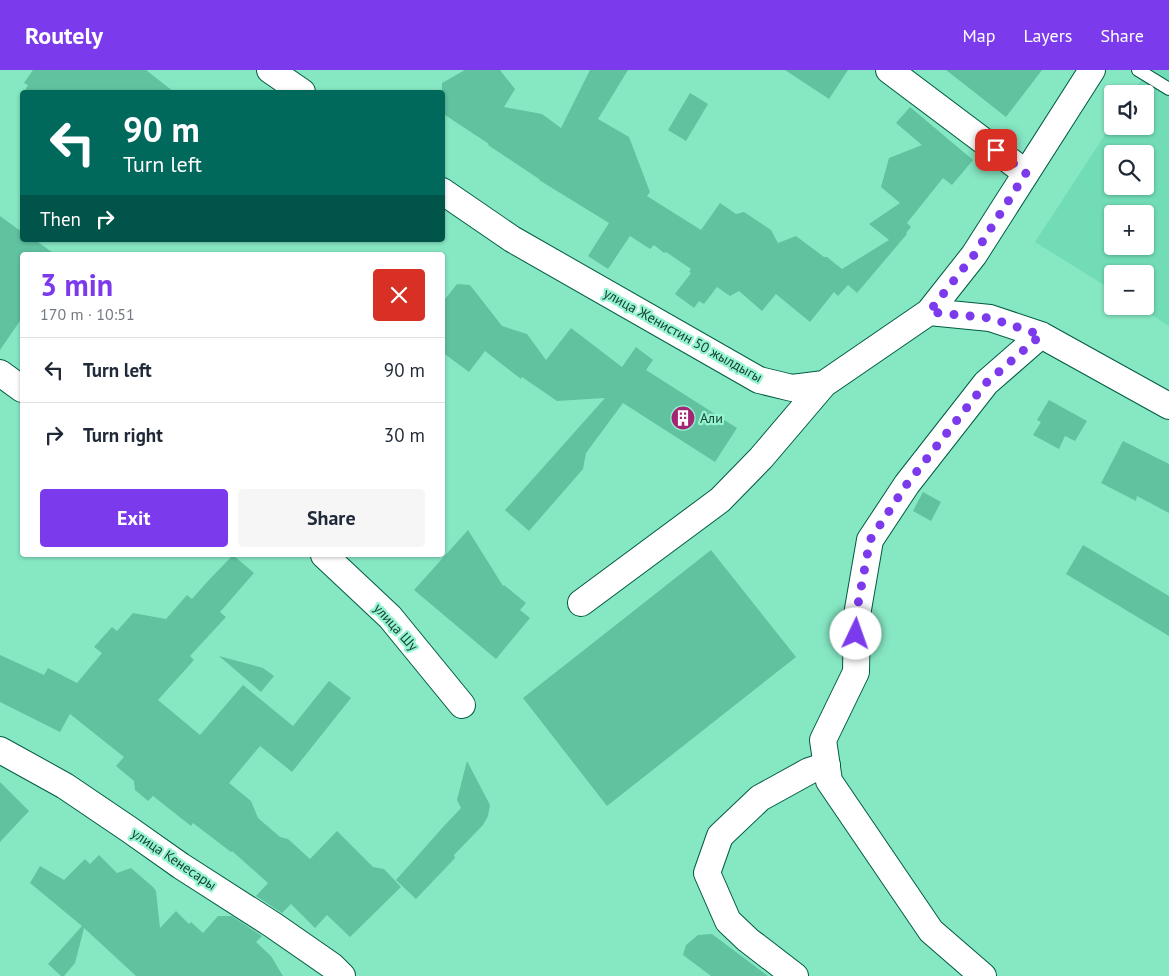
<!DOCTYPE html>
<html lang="en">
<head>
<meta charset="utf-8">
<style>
	body { margin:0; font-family:"PT Sans",sans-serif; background:#f6f6f7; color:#1f2937; height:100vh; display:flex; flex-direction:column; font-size:19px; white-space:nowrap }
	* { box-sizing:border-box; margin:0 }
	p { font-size:16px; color:#747a83 }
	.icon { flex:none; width:28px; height:28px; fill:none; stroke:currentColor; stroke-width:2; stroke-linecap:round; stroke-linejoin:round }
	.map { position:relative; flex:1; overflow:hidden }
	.side { position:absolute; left:20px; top:182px; width:425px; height:305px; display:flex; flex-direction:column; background:#fff; border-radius:5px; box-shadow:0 1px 4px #0004 }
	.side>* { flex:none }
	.hud { position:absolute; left:20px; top:20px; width:425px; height:152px; border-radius:5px; box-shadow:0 1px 4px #0004; background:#00695c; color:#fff; overflow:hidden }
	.controls { position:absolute; left:1104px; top:15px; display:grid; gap:10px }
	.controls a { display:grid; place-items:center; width:50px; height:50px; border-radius:5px; background:#fff; box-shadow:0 1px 4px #0004; font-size:25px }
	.pin { position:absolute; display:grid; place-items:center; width:42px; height:42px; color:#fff; margin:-21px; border-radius:10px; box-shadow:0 2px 8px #0006 }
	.me { position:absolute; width:55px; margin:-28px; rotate:3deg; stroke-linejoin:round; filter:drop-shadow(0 0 4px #0008) }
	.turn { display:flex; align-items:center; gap:18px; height:105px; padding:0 20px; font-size:22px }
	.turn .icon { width:65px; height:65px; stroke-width:2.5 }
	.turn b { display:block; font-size:35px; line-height:42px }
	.then { display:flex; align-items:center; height:48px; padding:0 20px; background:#0003; gap:10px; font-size:19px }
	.round { display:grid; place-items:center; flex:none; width:52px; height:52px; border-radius:5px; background:#f6f6f7 }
	.summary { display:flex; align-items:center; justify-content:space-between; height:85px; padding:0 20px }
	h1 { font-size:30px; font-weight:700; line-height:38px; color:#7c3aed }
	.button { display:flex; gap:10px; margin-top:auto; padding:10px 20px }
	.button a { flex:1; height:58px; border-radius:5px; background:#7c3aed; color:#fff; font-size:20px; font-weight:700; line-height:58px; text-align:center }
	.button a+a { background:#f6f6f7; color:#1f2937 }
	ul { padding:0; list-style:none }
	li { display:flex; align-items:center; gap:15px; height:65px; padding:0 20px; border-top:1px solid #e0e1e3 }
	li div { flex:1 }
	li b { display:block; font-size:19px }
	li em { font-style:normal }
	header { display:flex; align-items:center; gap:30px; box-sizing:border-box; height:70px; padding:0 25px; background:#7c3aed; color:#fff }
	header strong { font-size:24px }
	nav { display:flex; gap:28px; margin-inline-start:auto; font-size:18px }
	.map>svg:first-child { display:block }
	.built { fill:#71dcb6; fill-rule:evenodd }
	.building { fill:#61c2a0 }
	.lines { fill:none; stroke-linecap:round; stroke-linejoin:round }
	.service-casing { stroke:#005b43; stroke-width:14 }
	.minor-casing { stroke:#005b43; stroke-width:28 }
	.service { stroke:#fff; stroke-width:12 }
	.minor { stroke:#fff; stroke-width:26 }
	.route { stroke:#7c3aed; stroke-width:9; stroke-dasharray:0 16.2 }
	.labels { text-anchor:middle; stroke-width:4.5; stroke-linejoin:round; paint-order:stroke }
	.street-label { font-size:14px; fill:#184133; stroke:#94f4d0 }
	.poi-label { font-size:14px; fill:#184133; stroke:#94f4d0; text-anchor:start }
</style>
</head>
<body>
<header>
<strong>Routely</strong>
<nav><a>Map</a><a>Layers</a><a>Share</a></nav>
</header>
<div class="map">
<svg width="1169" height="906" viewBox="0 0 1169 906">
	<rect width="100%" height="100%" fill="#86e7c3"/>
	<!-- built -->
	<path class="built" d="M1148 0H1169V256L1138 236H1145V204H1112V220L1035 172 1112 54V56H1145V24H1132ZM1112 84H1145V116H1112ZM1112 144H1145V176H1112Z"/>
	<!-- building -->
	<path class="building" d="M33 0H146L174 22H24L28 15 24 13Z
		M465 0H500L515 19 504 37 542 44 561 58 590 0H628L598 49 629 67 650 122 647 126 701 160 720 133 736 144 744 142 771 160 778 173 796 166 824 187H827L842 199 889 170 869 154 900 133 881 117 889 88 922 75 896 53 910 37 973 90 952 115 943 108 907 153 911 157 906 163 907 164 857 223 848 215 838 226 834 222 810 252 776 224 762 241 739 221 730 226 717 217 704 234 699 231 694 238 675 224 691 203 689 202 691 199 666 182 664 183 654 175 650 179 630 166 608 199 588 186 609 153 539 110V109L488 75 489 74 442 43V13Z
		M785 0H848L829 29Z
		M946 0H1042L1006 47Z
		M690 23 708 34 686 71 668 60Z
		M0 146 22 162V170H35L56 185H22V248L0 280Z
		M457 214 470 215 502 256 527 264 546 290 571 258 622 297 636 277 653 290 646 300 737 358 715 392 623 333 586 383 583 399 529 461 505 440 605 328 557 331 522 307 521 309 485 281 469 302 442 282V233Z
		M1049 330 1087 351 1075 371 1065 366 1059 379 1033 365 1041 352 1037 350Z
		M1123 371 1169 394V443L1137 426 1136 431 1101 413Z
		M923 422 941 432 931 451 913 441Z
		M468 460 503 516 504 515 526 533 520 540 530 548 496 589 414 520Z
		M1083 475 1169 526V566L1066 504Z
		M711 480 796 587 607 736 523 628Z
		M233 485 254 503 220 542 226 547 190 586 194 590 158 630 200 665 243 615 293 656 329 611 351 628 292 702 260 676 229 713 251 731 258 748 280 767 288 769 310 789 337 761 373 797 384 799 401 817 350 867 327 845 315 858 291 834 282 843 256 826 268 813 232 781 231 782 193 753 191 756 153 726 148 731 135 720 134 711 116 696 124 687 70 644 60 662 0 632V585L44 605 48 598 77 613 102 583 94 577 112 557 117 561 133 543 166 549 187 525 192 529 207 512Z
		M219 586 263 598 274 606 261 622Z
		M467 691 490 735 488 746 483 755 454 785 455 788 416 829 396 810 444 756 461 738 457 730Z
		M0 712 29 741 0 772Z
		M99 785 117 803 131 798 153 817 156 821 160 858 176 841 189 854 191 852 203 863 218 846H232L262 866 256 872 271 886 283 906H136L84 858 75 893 64 906H61L48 894 82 856 30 813 40 796 64 810 85 789 90 794Z
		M712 864 768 906H711L683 885 686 875 698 865Z"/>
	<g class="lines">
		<defs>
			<path id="service" d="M1138 0 1169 19"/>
			<path id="minor" d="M270 0 302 22
				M889 0 1026 103
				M442 121 512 169 759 310 792 318 824 314 929 242 974 185 1092 0
				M929 242 990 248 1041 265 1169 336
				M0 303 22 319
				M324 485 390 547 462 635
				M581 533 720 430 761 388 824 314
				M0 680 65 716 130 760 181 796 273 855 332 896 342 906
				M795 906 748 870 728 851 707 803 720 766 760 728 809 701 827 695
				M983 906 931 861 829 711 823 670 856 602 857 545 870 470 907 414 986 313 1041 265"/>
		</defs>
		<!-- service casing -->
		<use href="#service" class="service-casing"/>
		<!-- minor casing -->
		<use href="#minor" class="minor-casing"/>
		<!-- service -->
		<use href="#service" class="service"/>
		<!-- minor -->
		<use href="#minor" class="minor"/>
	</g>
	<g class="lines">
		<!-- route -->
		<path class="route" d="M856 564V545L870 470 907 414 986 313 1041 265 990 248 929 242 974 185 1026 103 996 80"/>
	</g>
	<!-- icons -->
	<defs>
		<symbol id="building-disc" viewBox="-11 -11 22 22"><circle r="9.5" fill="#a52474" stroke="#94f4d0"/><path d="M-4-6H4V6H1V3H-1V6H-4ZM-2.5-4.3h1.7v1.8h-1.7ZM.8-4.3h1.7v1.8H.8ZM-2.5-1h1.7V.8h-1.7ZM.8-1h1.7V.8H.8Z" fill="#fff"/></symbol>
	</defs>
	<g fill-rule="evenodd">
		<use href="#building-disc" x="669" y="334" width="28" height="28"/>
	</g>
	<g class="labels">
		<!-- street labels -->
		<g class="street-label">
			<text transform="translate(683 265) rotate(29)" y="5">улица Женистин 50 жылдыгы</text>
			<text transform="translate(396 557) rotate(48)" y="5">улица Шу</text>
			<text transform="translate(174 789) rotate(34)" y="5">улица Кенесары</text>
		</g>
		<!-- poi labels -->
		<g class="poi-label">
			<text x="700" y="353">Али</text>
		</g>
	</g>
</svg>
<div class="controls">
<a><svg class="icon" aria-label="sound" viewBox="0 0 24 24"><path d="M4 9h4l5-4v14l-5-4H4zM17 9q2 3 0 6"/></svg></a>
<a><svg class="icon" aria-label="search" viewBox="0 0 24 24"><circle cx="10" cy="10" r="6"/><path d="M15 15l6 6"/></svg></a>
<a>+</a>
<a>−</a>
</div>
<div class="pin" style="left:996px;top:80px;background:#d93025"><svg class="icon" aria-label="arrive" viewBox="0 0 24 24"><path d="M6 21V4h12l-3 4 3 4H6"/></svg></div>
<svg class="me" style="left:856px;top:564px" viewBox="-20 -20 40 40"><circle r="19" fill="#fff"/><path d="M0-13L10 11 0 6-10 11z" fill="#7c3aed"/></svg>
<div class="hud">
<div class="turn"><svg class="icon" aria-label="left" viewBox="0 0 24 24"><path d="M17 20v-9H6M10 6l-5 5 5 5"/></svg><div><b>90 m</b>Turn left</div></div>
<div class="then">Then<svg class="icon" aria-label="right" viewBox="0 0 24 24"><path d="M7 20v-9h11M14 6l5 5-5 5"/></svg></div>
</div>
<section class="side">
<div class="summary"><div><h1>3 min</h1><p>170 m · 10:51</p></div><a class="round" style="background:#d93025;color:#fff"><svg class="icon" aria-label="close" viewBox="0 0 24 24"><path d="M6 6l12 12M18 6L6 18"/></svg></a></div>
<ul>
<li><svg class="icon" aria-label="left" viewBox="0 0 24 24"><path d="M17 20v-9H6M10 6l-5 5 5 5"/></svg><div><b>Turn left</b></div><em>90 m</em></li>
<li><svg class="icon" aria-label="right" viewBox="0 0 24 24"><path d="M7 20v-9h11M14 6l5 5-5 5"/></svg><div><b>Turn right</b></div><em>30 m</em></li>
</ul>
<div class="button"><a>Exit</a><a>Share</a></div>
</section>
</div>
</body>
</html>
